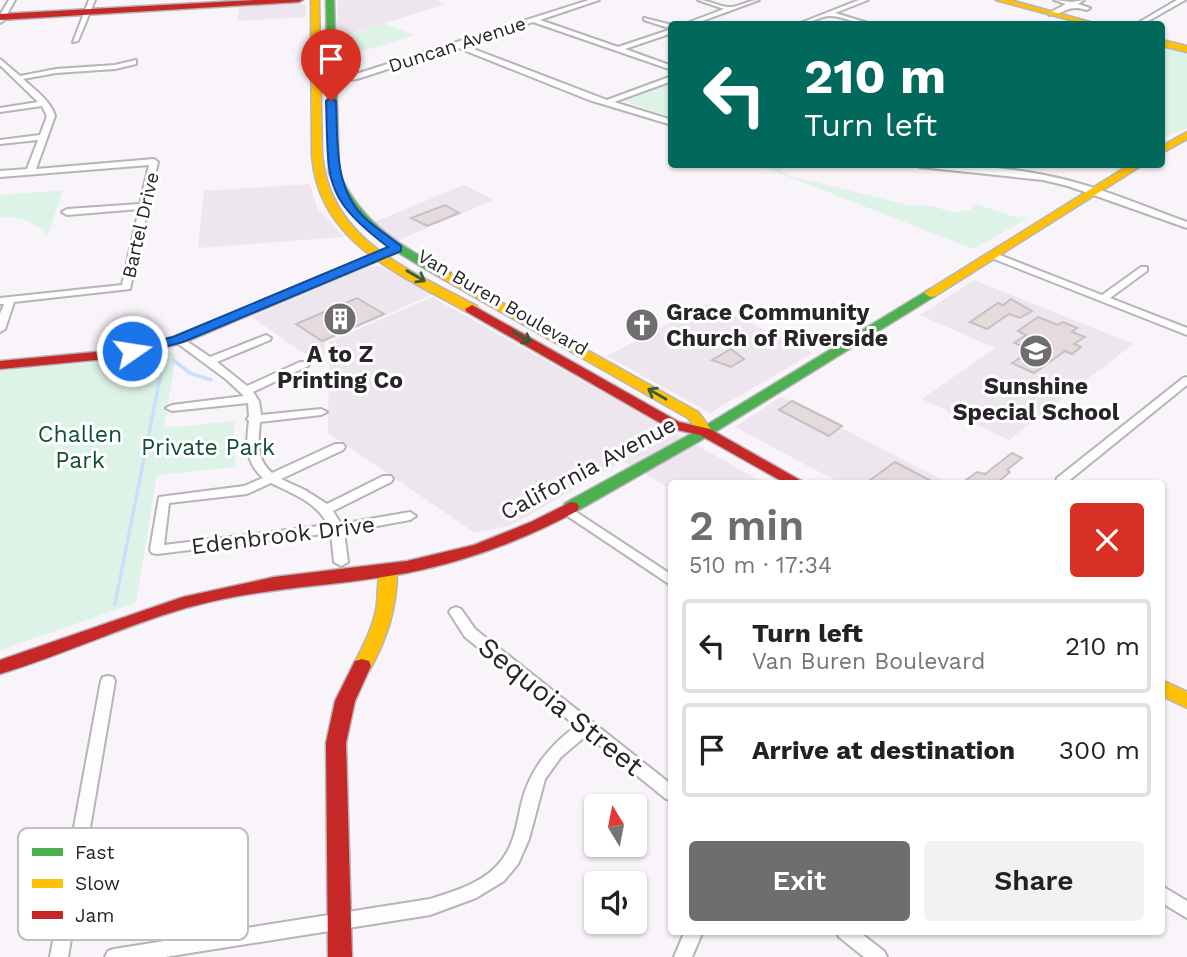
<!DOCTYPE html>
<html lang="en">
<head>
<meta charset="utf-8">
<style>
	body { margin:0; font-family:"Work Sans",sans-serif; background:#f2f2f2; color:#222; height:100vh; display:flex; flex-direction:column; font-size:26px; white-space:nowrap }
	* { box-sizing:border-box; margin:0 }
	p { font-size:23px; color:#767676 }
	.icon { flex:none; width:38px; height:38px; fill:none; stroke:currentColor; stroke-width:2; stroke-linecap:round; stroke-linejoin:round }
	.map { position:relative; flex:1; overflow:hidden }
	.sheet { position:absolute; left:668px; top:480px; width:497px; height:455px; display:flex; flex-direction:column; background:#fff; border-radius:7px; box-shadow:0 2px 5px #0004 }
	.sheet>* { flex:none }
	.hud { position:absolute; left:668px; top:21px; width:497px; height:147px; border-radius:7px; box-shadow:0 2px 5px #0004; background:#00695c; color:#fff; overflow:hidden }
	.needle { width:46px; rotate:350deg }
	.fabs { position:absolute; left:584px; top:794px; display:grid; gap:14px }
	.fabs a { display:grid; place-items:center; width:63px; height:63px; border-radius:7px; background:#fff; box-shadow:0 2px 5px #0004; font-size:35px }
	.pin { position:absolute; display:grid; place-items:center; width:60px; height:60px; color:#fff; margin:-72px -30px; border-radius:50% 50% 50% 0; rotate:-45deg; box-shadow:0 0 7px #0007 }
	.pin .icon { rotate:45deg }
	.me { position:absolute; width:77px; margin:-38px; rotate:77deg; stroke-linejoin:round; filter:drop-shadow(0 0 5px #0008) }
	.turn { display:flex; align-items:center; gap:24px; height:147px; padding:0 21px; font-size:32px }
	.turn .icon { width:91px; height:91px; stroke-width:2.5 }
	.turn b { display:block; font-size:49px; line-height:60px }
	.round { display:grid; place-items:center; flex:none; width:74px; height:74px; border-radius:7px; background:#f2f2f2 }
	.overview { display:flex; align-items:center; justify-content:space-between; height:119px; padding:0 21px }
	h1 { font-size:42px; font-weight:600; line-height:52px; color:#706d71 }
	.button { display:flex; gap:14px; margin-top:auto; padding:14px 21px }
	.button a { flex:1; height:80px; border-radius:7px; background:#706d71; color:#fff; font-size:28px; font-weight:600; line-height:80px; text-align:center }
	.button a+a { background:#f2f2f2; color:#222 }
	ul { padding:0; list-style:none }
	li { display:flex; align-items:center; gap:21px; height:94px; margin:0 14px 10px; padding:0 7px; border:4px solid #e0e0e0; border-radius:7px }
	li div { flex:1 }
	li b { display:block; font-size:26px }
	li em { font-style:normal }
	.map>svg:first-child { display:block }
	.built { fill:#eee6ef }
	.green { fill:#def3e8 }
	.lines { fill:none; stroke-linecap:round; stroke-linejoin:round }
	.stream { stroke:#c8e0fc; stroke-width:3.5 }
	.building { fill:#e5dadc; stroke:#c4c1c3; stroke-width:2 }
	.street-casing { stroke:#b6b4b6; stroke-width:4 }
	.fast-casing { stroke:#b6b4b6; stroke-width:3 }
	.slow-casing { stroke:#b6b4b6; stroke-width:3 }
	.jam-casing { stroke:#b6b4b6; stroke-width:3 }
	.street { fill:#fefdfe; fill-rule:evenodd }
	.fast { fill:#4caf50; fill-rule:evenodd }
	.slow { fill:#ffc107; fill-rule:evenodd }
	.jam { fill:#c62828; fill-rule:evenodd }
	.oneway { stroke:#365c38 }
	.route { fill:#1a73e8; stroke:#114b97; stroke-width:2 }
	.labels { text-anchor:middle; stroke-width:6; stroke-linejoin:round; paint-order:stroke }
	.far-street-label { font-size:19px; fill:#272528; stroke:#fff }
	.poi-label { font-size:23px; font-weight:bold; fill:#272528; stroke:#fff }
	.park-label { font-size:23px; fill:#125036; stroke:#fff }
	.street-label { font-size:23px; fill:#272528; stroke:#fff }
	.near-street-label { font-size:28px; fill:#272528; stroke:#fff }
	.key { fill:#fff; stroke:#bebebe; stroke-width:2 }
	.key-label { font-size:19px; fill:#272528 }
</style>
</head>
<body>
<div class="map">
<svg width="1187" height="957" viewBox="0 0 1187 957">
	<rect width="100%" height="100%" fill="#f8f4f9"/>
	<!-- built -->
	<path class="built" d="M338 0H436L446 4 337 38Z
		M297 3 306 5V17L237 21 239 7Z
		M310 184 317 208 344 237 198 248 204 191Z
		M464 185 494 200 394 242 372 223Z
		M379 266 433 294 325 342 323 367 252 317 367 267Z
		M974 280 1133 344 1009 440 922 399 995 348 920 315Z
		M432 297 764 483H672V490L623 461 512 525 475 533 328 433 329 342Z
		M708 303 813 353 710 413 607 356Z
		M780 397 786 399 948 483H840L735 427Z"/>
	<!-- green -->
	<path class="green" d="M384 24 415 35 337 59V38Z
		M1162 46 1187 52V128L1163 138Z
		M672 83V118L627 102V100Z
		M759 165H784L781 171 790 176 908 205 931 206 956 213 970 210 977 204 1011 216 1028 218 973 249Z
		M63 190 48 235C31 221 22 215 0 217V195Z
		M167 350 176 356 164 428 235 421 233 442 236 467 157 475 136 603 0 650V371L134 359Z"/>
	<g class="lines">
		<!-- stream -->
		<path class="stream" d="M173 360 190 373 211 380
			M115 604 164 358"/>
	</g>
	<!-- building -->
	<path class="building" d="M445 205 459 213 427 226 411 218Z
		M357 298 384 314 322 341 296 324Z
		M1011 299 1032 311 1020 318 1009 314 987 329 970 322 998 303 1003 305Z
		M1038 317 1058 325 1063 322 1077 328 1072 332 1085 337 1074 344 1081 347 1072 354 1065 351 1034 373 1012 363 1026 354 1022 351 1027 348 1014 343 1026 335 1018 331Z
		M731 349 744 359 731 367 712 360Z
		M792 401 842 426 829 436 779 410Z
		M1012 453 1022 458 1007 470 1010 472 999 481 1003 483H962L977 472 985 474Z
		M895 462 935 483H866Z"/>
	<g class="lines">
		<defs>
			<path id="street" d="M9 0H15L3 21 0 23V15Z
				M89 0H95L78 41 73 42Z
				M589 0H599L540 20 618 47 672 29 644 20V18L672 25V33L625 49 672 66V70L533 22 463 45 607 100 672 76V81L614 102 672 120V125L589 100 456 47 357 79 317 83 313 81 317 79 353 75Z
				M698 0C709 0 721 8 731 7 741 6 749 0 759 0L694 24H686L687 23 724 9Z
				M859 0H868L835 13 868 23 869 24C855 24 843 16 830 16 819 16 809 25 798 24Z
				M1054 0 1072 2 1084 0 1078 4 1090 8 1087 10C1066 4 1067 14 1049 15V13L1066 4Z
				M1177 0H1185L1143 24 1138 23Z
				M0 59 20 76 56 69 115 65 136 60V64L115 69 56 73 23 79C35 90 51 101 55 116L36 169 154 159 158 162 130 289 14 302 5 329 0 332V314L4 304H0V298L122 285 139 209 67 215 62 212 67 209 140 204 149 165 0 177V171L27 169 38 140 0 144V140L40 135 47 116 42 106 0 112V108L38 102 0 65Z
				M916 164C957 164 1005 167 1044 175 1093 184 1140 205 1187 222V228L1068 186 1043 180 920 167Z
				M992 252 1102 295 1141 267H1147V271L1110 298 1187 328V335L989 257 987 255Z
				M266 335 271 338 270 340 217 362 247 386 300 362H308L309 364 308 366 253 392 259 401 261 415 321 409 327 412 321 415 260 422C258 442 256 459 272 473L335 444H343L345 447 343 450 281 479 305 490 327 504 383 476H391L393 479 391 482 333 511 341 524 410 512 416 516 410 520 344 532 348 562 341 566 334 562 331 533 157 554 152 553 150 550 159 497 244 486 263 478C245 462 246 443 249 421L247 419 249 416 248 403 172 411 166 408 172 405 244 396 227 380 173 340 174 338H182L210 357ZM271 483C293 494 317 502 328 525L164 545 169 503 247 494Z
				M1187 377V385L1066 483H1056L1057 478 1183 378Z
				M567 506 672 575V586L563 513 561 510Z
				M456 607 461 609 475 629 672 785V800L666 799 587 735 561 757 545 779 529 839 518 864 504 881 476 898 430 915 165 957H105L108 951 114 949 430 899C455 891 484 883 501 861 514 845 517 824 521 805 529 771 548 747 576 726L465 637 449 612 451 609Z
				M108 676 113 677 115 681 68 957H50L101 681 103 677Z
				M1162 886 1187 901V918L1162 903Z
				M685 931H703L692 957H674Z
				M836 931H858L884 951 887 957H864L839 937Z"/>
			<path id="fast" d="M326 0H334L339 173C363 226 403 247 451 273V279H443C392 250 352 228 329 173Z
				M930 289 936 293 935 296 710 435 577 511H565L563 507 565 503 700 429Z"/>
			<path id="slow" d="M311 0H319L322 155C330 241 410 270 477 306V312H467C400 274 318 243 312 155Z
				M996 0H1010L1097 24H1085Z
				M1162 40 1187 46V52L1162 46Z
				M1187 132V139L1162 153V146Z
				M1131 164H1144L935 296 930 297 924 293Z
				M447 272 698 412 713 432 705 437 700 435 688 418 443 279 441 276Z
				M388 565 394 567 397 571C397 608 387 639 369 671L362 673 355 671 353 666C362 648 372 630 376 610 379 597 376 578 382 567Z
				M1162 680 1187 692V708L1162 696Z"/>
			<path id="jam" d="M255 0H303L299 2 0 20V14Z
				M397 244 401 245V251L183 343 117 358 0 369V361L117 350 174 337Z
				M472 305 679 422 710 429 805 483H785L700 435 669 428 467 312 465 309Z
				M571 502 577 503 579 507 577 511C524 540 467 561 407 573 333 587 259 587 186 608 123 626 63 655 0 674V660L183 597 274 577 407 561 474 545 531 522Z
				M362 659 369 661 371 666 355 701 346 743 352 957H328L326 743 335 701 355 661Z"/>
		</defs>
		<!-- street casing -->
		<use href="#street" class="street-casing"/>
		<!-- fast casing -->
		<use href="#fast" class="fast-casing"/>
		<!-- slow casing -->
		<use href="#slow" class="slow-casing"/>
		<!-- jam casing -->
		<use href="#jam" class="jam-casing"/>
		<!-- street -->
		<use href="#street" class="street"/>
		<!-- fast -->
		<use href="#fast" class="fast"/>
		<!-- slow -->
		<use href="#slow" class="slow"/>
		<!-- jam -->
		<use href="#jam" class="jam"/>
	</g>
	<!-- one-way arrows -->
	<defs><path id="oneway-shaft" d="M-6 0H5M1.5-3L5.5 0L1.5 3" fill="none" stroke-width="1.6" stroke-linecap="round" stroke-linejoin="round" transform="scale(1.75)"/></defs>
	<g class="oneway">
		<use href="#oneway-shaft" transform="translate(416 276) rotate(30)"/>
		<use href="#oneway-shaft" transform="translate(522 337) rotate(30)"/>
		<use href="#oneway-shaft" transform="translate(657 394) rotate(-150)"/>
	</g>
	<!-- route -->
	<path class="route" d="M331 98 336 101C338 141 333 189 366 219 377 229 390 237 401 246V251L183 342 132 355 128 354V348L173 337 388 247C321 196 329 180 326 101Z"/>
	<!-- icons -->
	<defs>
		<symbol id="building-disc" viewBox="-11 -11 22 22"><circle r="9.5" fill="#706d71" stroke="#fff"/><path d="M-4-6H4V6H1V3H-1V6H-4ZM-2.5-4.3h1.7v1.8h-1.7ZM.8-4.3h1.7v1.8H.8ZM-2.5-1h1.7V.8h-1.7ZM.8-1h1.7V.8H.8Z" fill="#fff"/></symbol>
		<symbol id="church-disc" viewBox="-11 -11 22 22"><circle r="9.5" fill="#706d71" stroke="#fff"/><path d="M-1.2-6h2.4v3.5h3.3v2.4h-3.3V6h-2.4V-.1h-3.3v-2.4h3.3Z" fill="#fff"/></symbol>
		<symbol id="school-disc" viewBox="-11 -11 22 22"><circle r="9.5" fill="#706d71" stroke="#fff"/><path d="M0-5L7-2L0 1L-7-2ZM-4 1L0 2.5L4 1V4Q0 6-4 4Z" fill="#fff"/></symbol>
	</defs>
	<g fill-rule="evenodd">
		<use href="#building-disc" x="321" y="300" width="38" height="38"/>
		<use href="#church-disc" x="623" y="306" width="38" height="38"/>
		<use href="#school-disc" x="1017" y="332" width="38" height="38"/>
	</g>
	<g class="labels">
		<!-- far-street labels -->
		<g class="far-street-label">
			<text transform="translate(457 44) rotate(-18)" y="7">Duncan Avenue</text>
			<text transform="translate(140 225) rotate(-77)" y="7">Bartel Drive</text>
			<text transform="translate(503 302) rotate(30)" y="7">Van Buren Boulevard</text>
		</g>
		<!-- poi labels -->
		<g class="poi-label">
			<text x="666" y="320" text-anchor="start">Grace Community<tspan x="666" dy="26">Church of Riverside</tspan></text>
			<text x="340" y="362">A to Z<tspan x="340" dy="26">Printing Co</tspan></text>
			<text x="1036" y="394">Sunshine<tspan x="1036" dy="26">Special School</tspan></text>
		</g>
		<!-- park labels -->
		<g class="park-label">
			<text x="80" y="442">Challen<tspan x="80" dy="26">Park</tspan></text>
			<text x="208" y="455">Private Park</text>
		</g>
		<!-- street labels -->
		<g class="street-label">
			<text transform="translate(588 468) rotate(-28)" y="8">California Avenue</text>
			<text transform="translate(283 535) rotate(-7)" y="8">Edenbrook Drive</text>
		</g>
		<!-- near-street labels -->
		<g class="near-street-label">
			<text transform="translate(561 706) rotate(39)" y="10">Sequoia Street</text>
		</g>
	</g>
	<!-- legend -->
	<rect x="18" y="828" width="230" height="112" rx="10" class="key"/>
	<rect x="32" y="848" width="31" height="8" fill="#4caf50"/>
	<rect x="32" y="879" width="31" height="9" fill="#ffc107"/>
	<rect x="32" y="911" width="31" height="8" fill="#c62828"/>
	<g class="key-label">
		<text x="75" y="859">Fast</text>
		<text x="75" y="890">Slow</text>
		<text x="75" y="922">Jam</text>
	</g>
</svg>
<div class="fabs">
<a><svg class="needle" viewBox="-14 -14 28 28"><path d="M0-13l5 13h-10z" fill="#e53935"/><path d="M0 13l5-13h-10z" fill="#767676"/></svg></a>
<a><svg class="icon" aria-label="sound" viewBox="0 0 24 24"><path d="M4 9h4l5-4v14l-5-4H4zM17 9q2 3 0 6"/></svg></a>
</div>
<div class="pin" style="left:331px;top:101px;background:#d93025"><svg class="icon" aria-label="arrive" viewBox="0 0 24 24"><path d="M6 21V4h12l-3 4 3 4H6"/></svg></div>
<svg class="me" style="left:132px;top:351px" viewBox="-20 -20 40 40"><circle r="17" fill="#1a73e8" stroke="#fff" stroke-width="3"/><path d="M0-11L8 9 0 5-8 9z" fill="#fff"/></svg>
<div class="hud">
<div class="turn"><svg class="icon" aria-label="left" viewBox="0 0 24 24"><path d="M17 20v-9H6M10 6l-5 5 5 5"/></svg><div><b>210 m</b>Turn left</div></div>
</div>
<section class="sheet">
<div class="overview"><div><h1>2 min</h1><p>510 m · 17:34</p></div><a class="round" style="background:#d93025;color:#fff"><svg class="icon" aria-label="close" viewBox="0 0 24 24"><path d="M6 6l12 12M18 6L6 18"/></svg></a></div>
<ul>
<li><svg class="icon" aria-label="left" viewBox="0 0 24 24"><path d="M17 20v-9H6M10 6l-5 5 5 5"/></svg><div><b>Turn left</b><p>Van Buren Boulevard</p></div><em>210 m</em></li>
<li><svg class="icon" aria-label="arrive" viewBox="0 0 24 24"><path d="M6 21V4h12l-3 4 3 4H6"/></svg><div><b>Arrive at destination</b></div><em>300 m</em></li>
</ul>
<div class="button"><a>Exit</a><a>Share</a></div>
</section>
</div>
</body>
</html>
